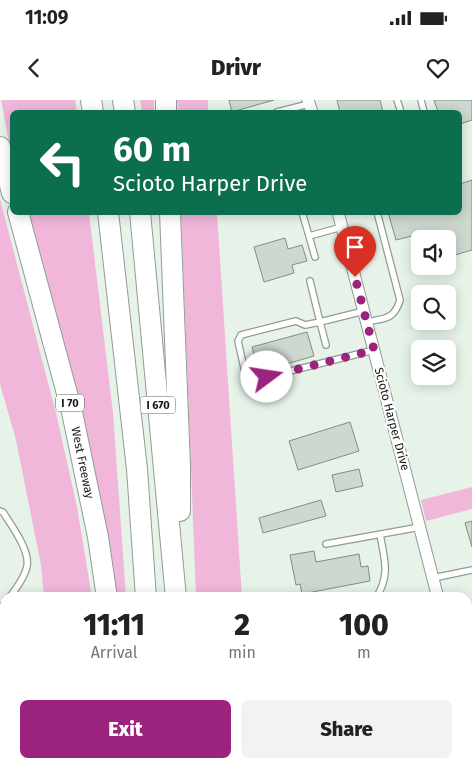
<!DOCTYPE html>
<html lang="en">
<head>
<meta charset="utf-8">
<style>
	body { margin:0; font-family:"Fira Sans",sans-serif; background:#f2f2f2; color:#222; height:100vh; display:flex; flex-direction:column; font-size:19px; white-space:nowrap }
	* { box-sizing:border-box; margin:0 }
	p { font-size:16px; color:#767676 }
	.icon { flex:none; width:28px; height:28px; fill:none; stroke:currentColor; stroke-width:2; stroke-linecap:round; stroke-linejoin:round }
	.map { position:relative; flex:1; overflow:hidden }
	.side { position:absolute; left:0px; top:492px; width:472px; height:176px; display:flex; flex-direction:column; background:#fff; border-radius:15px 15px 0 0; box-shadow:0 2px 12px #0003 }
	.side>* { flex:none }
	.banner { position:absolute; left:10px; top:10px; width:452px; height:105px; border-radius:8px; box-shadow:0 2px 12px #0003; background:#0b6e4f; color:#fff; overflow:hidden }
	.fabs { position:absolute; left:411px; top:130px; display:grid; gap:10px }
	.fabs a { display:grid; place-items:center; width:45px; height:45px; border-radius:8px; background:#fff; box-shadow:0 2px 12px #0003; font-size:25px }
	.pin { position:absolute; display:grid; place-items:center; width:42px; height:42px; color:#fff; margin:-51px -21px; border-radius:50% 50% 50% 0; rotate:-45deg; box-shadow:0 0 5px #0007 }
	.pin .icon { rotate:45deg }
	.me { position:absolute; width:55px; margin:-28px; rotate:76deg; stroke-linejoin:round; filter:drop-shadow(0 0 4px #0008) }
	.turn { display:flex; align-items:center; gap:18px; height:105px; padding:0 20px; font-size:22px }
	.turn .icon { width:65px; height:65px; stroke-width:2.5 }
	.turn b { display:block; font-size:35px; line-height:42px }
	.eta { display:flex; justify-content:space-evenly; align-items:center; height:85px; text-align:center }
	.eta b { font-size:30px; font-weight:800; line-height:35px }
	.cta { display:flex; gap:10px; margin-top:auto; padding:10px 20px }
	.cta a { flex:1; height:58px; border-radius:8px; background:#9c237d; color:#fff; font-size:20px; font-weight:800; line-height:58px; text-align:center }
	.cta a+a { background:#f2f2f2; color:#222 }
	.status { display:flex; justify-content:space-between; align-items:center; height:35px; padding:0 25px; background:#fff; direction:ltr }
	.status svg { height:14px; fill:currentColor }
	header { display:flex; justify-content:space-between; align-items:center; height:65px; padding:0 20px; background:#fff; font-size:22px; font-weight:800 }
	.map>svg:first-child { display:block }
	.green { fill:#f1b7db }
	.building { fill:#cdd8cf; stroke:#838d85 }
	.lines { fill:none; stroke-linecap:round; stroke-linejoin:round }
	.lane-casing { stroke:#919c93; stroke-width:8 }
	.street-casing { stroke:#919c93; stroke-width:13 }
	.highway-casing { stroke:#919c93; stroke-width:22 }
	.lane { stroke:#fff; stroke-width:5.5 }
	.street { stroke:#fff; stroke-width:11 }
	.highway { stroke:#fff; stroke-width:20 }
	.route { stroke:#9c237d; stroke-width:9; stroke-dasharray:0 16.2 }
	.labels { text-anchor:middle; stroke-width:4.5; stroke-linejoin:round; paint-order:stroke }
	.shield { fill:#fff; stroke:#5c5f5d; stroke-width:1 }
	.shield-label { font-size:11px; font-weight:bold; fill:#161a17 }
	.street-label { font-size:12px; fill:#161a17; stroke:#fff }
</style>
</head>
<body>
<div class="status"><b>11:09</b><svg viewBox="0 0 49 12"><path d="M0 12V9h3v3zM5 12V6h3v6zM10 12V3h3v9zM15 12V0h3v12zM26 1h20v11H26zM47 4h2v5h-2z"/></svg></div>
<header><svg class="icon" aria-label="back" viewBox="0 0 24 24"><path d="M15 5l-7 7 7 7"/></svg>Drivr<svg class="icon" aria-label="heart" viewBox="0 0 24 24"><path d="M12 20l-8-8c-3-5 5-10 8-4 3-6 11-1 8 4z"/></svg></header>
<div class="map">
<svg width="472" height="668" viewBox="0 0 472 668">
	<rect width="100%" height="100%" fill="#e7f3e9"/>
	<!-- green -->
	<path class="green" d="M1 0H75L77 12H12V58Z
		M140 0H154V12H142Z
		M177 0H208V12H178Z
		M0 99 57 317 77 407 92 497H44L41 465 16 340 0 284Z
		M26 113H89L113 313 126 497H115L81 313 58 220Z
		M181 113H217L242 497H196Z
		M472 387V409L426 421 421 400Z
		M55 664H110L111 668H56Z
		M203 664H252L253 668H203Z"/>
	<!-- building -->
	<path class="building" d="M229 0H274L232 12Z
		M337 0H380L383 12H340Z
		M434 0H472V20L460 24V12H438Z
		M472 80V150L448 157V139H420V162L412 136 396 140 388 112H460V84Z
		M285 138 288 149 302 145 307 161 292 165 294 173 264 182 254 147Z
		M307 232 314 256 259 272 252 247Z
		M350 322 359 351 298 370 289 341Z
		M359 369 363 386 336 392 332 375Z
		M321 400 326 416 263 433 259 418Z
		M472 421V447L465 423Z
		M314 451 316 462 359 454 361 467 368 466 370 481 302 494 300 484 296 485 290 455Z
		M472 565V591L468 589V575Z"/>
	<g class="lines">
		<defs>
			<path id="lane" d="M397 0 401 12
				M421 0 424 12
				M277 12 309 4
				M302 112 309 136 342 127
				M309 136 315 157
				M310 181 320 222 364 211
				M367 222C385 218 394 220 400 200L377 112
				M326 245 320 222 305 225 296 221 241 235 238 241 246 277 251 281 374 250
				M0 411 3 412C11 425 30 450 27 466 25 477 16 489 9 498
				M326 444 420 427
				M433 478 472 470
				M376 498C391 474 384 459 380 434
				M0 510 5 503
				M468 532 472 533
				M0 594 4 598 0 614
				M468 613 472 615
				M0 664 5 660
				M20 664 21 668"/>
			<path id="street" d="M308 0 312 12
				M338 112 438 498
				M0 546 5 551"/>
			<g id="highway">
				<path d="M91 0 93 12"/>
				<path d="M123 0 125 12"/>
				<path d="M166 0V12"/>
				<path d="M0 47 12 93"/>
				<path id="s1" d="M18 112 72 312 98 437 107 498"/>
				<path d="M108 112 137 369 146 498"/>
				<path d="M140 112 176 498"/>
				<path d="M170 112 180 367V411"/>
				<path d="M124 664 125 668"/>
				<path d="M153 664V668"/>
				<path d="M185 664 186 668"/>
			</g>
		</defs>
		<!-- lane casing -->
		<use href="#lane" class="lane-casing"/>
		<!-- street casing -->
		<use href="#street" class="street-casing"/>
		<!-- highway casing -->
		<use href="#highway" class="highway-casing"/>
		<!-- lane -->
		<use href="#lane" class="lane"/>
		<!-- street -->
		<use href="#street" class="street"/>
		<!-- highway -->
		<use href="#highway" class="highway"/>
	</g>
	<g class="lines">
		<!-- route -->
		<path class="route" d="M267 277 374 250 355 177"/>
	</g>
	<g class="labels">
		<!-- shield labels -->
		<g class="shield">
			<rect x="56" y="294.5" width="28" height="17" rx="4"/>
			<rect x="140.5" y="296.5" width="35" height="17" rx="4"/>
		</g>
		<g class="shield-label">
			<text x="70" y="307">I 70</text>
			<text x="158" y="309">I 670</text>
		</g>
		<!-- street labels -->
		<g class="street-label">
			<text transform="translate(392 319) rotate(75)" y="4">Scioto Harper Drive</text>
			<text dy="4" stroke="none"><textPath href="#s1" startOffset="259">West Freeway</textPath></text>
		</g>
	</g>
</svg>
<div class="fabs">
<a><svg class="icon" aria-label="sound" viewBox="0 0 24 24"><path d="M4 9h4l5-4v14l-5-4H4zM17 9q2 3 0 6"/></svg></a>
<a><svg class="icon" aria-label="search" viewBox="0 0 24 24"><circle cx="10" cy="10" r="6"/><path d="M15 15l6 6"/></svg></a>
<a><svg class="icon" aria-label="layers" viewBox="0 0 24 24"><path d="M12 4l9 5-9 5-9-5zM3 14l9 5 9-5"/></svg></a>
</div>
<div class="pin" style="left:355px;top:177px;background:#d93025"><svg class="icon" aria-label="arrive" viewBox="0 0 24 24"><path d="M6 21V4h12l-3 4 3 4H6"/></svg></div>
<svg class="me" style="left:267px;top:277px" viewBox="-20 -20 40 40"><circle r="19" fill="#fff"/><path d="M0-13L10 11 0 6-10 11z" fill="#9c237d"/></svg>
<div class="banner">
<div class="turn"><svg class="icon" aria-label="left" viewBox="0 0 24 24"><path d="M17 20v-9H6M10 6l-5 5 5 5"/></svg><div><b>60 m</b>Scioto Harper Drive</div></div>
</div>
<section class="side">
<div class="eta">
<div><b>11:11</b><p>Arrival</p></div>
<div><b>2</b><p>min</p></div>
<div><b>100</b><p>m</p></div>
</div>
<div class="cta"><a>Exit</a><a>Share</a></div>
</section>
</div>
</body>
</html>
